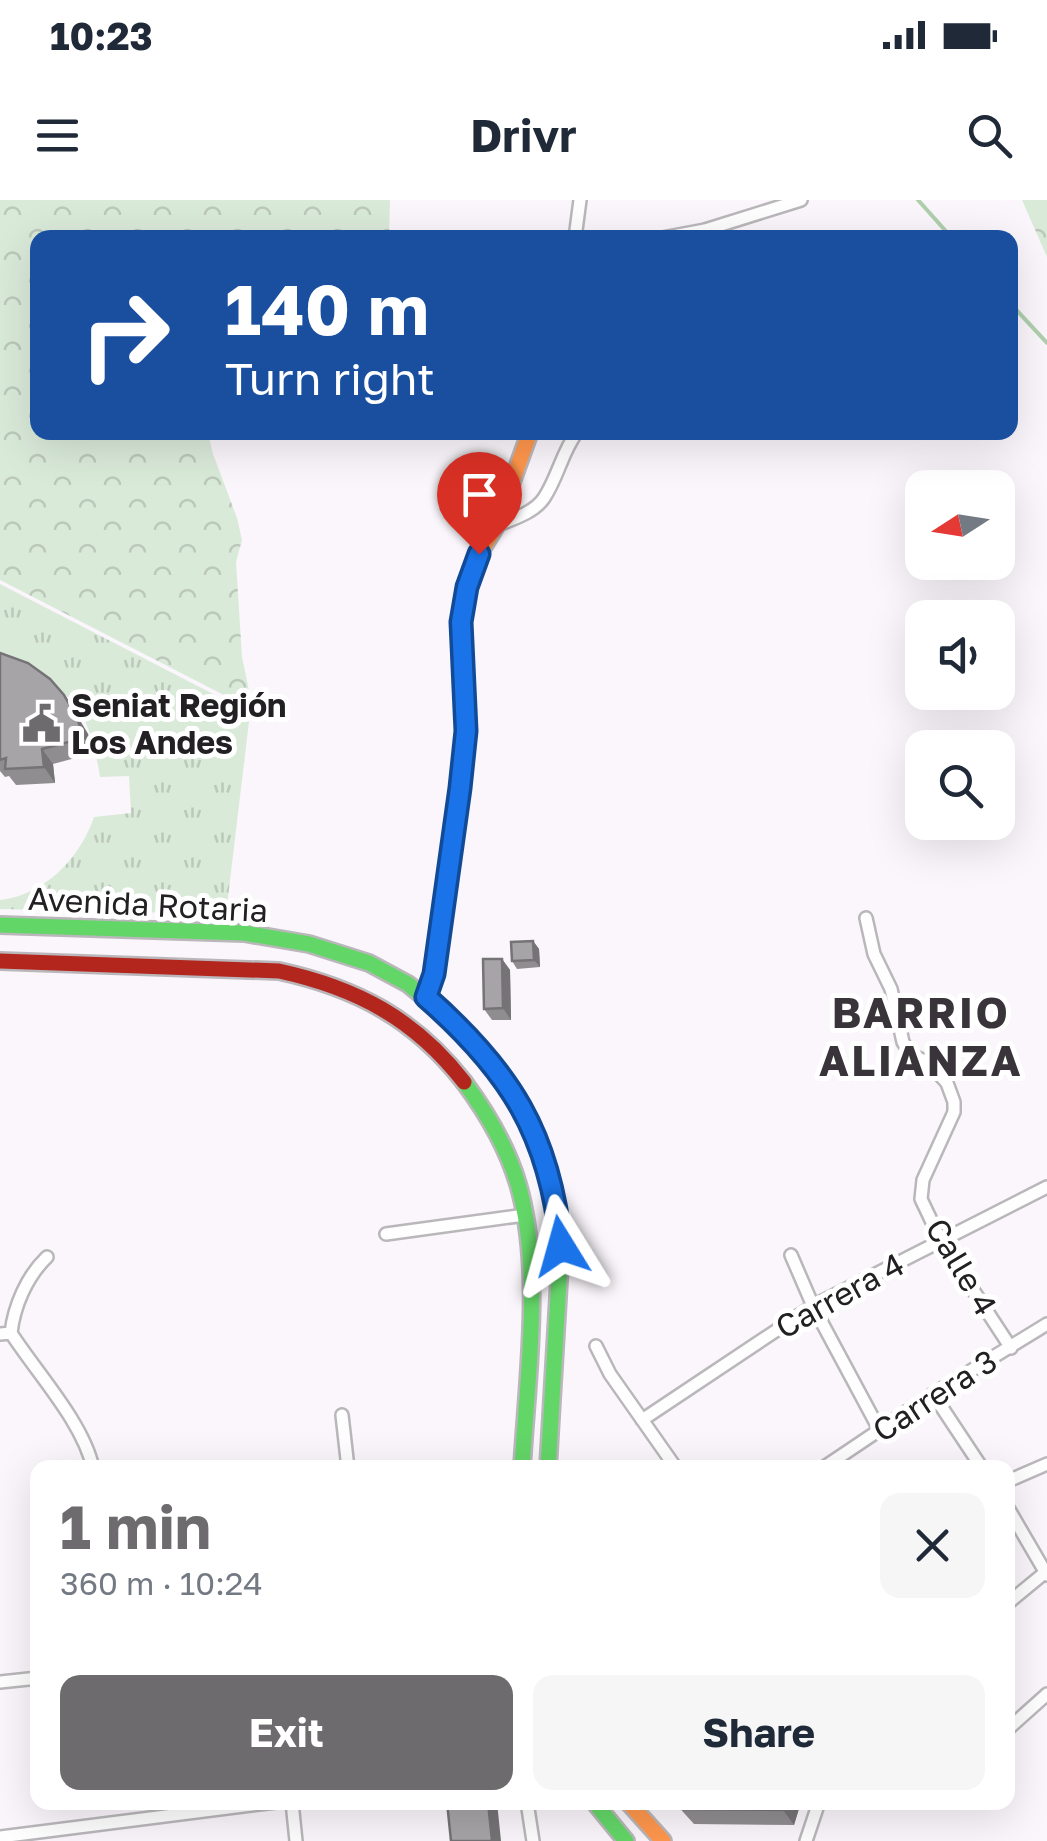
<!DOCTYPE html>
<html lang="en">
<head>
<meta charset="utf-8">
<style>
	body { margin:0; font-family:"Golos Text",sans-serif; background:#f6f6f7; color:#1f2937; height:100vh; display:flex; flex-direction:column; font-size:38px; white-space:nowrap }
	* { box-sizing:border-box; margin:0 }
	p { font-size:32px; color:#747a83 }
	.icon { flex:none; width:55px; height:55px; fill:none; stroke:currentColor; stroke-width:2; stroke-linecap:round; stroke-linejoin:round }
	.map { position:relative; flex:1; overflow:hidden }
	.panel { position:absolute; left:30px; top:1260px; width:985px; height:350px; display:flex; flex-direction:column; background:#fff; border-radius:20px; box-shadow:0 10px 40px #0002 }
	.panel>* { flex:none }
	.hud { position:absolute; left:30px; top:30px; width:988px; height:210px; border-radius:20px; box-shadow:0 10px 40px #0002; background:#1a4fa0; color:#fff; overflow:hidden }
	.needle { width:65px; rotate:258deg }
	.fabs { position:absolute; left:905px; top:270px; display:grid; gap:20px }
	.fabs a { display:grid; place-items:center; width:110px; height:110px; border-radius:20px; background:#fff; box-shadow:0 10px 40px #0002; font-size:50px }
	.pin { position:absolute; display:grid; place-items:center; width:85px; height:85px; color:#fff; margin:-102px -42px; border-radius:50% 50% 50% 0; rotate:-45deg; box-shadow:0 0 10px #0007 }
	.pin .icon { rotate:45deg }
	.me { position:absolute; width:110px; margin:-55px; rotate:352deg; stroke-linejoin:round; filter:drop-shadow(0 0 8px #0008) }
	.turn { display:flex; align-items:center; gap:35px; height:210px; padding:0 30px; font-size:45px }
	.turn .icon { width:130px; height:130px; stroke-width:2.5 }
	.turn b { display:block; font-size:70px; line-height:85px }
	.round { display:grid; place-items:center; flex:none; width:105px; height:105px; border-radius:20px; background:#f6f6f7 }
	.summary { display:flex; align-items:center; justify-content:space-between; height:170px; padding:0 30px }
	h1 { font-size:60px; font-weight:700; line-height:75px; color:#6e6b6e }
	.cta { display:flex; gap:20px; margin-top:auto; padding:20px 30px }
	.cta a { flex:1; height:115px; border-radius:20px; background:#6e6b6e; color:#fff; font-size:40px; font-weight:700; line-height:115px; text-align:center }
	.cta a+a { background:#f6f6f7; color:#1f2937 }
	.status { display:flex; justify-content:space-between; align-items:center; height:70px; padding:0 50px; background:#fff; direction:ltr }
	.status svg { height:28px; fill:currentColor }
	header { display:flex; justify-content:space-between; align-items:center; height:130px; padding:0 30px; background:#fff; font-size:45px; font-weight:700 }
	.map>svg:first-child { display:block }
	.grass { fill:url(#grass-tufts) }
	.forest { fill:url(#forest-crowns) }
	.lines { fill:none; stroke-linecap:round; stroke-linejoin:round }
	.stream { stroke:#afcfad; stroke-width:4 }
	.street-casing { stroke:#bab7bb; stroke-width:16 }
	.fast-casing { stroke:#bab7bb; stroke-width:20 }
	.slow-casing { stroke:#bab7bb; stroke-width:20 }
	.jam-casing { stroke:#bab7bb; stroke-width:20 }
	.street { stroke:#fefefe; stroke-width:11 }
	.fast { stroke:#63d668; stroke-width:15 }
	.slow { stroke:#ff974d; stroke-width:15 }
	.jam { stroke:#b3261e; stroke-width:15 }
	.wall { fill:#908d90 }
	.shaded-wall { fill:#757375 }
	.building { fill:#a7a4a7; stroke:#757375; stroke-width:2.5 }
	.route-casing { stroke:#114b97; stroke-width:25 }
	.route { stroke:#1a73e8; stroke-width:18 }
	.labels { text-anchor:middle; stroke-width:10; stroke-linejoin:round; paint-order:stroke }
	.poi-label { font-size:32px; font-weight:bold; fill:#222022; stroke:#fff; text-anchor:start }
	.street-label { font-size:32px; fill:#222022; stroke:#fff }
	.district-label { font-size:42px; font-weight:bold; letter-spacing:2.5px; fill:#383439; stroke:#fff }
</style>
</head>
<body>
<div class="status"><b>10:23</b><svg viewBox="0 0 49 12"><path d="M0 12V9h3v3zM5 12V6h3v6zM10 12V3h3v9zM15 12V0h3v12zM26 1h20v11H26zM47 4h2v5h-2z"/></svg></div>
<header><svg class="icon" aria-label="menu" viewBox="0 0 24 24"><path d="M4 6h16M4 12h16M4 18h16"/></svg>Drivr<svg class="icon" aria-label="search" viewBox="0 0 24 24"><circle cx="10" cy="10" r="6"/><path d="M15 15l6 6"/></svg></header>
<div class="map">
<svg width="1047" height="1641" viewBox="0 0 1047 1641">
	<defs>
		<pattern id="grass-tufts" width="24" height="20" patternUnits="userSpaceOnUse" patternTransform="scale(2.5)"><rect width="24" height="20" fill="#daead9"/><path d="M3 7l-1-3M5 7V3M7 7l1-3M15 17l-1-3M17 17v-4M19 17l1-3" fill="none" stroke="#bbc8ba"/></pattern>
		<pattern id="forest-crowns" width="20" height="18" patternUnits="userSpaceOnUse" patternTransform="scale(2.5)"><rect width="20" height="18" fill="#daead9"/><path d="M2 6a3 3 0 1 1 6 0M12 15a3 3 0 1 1 6 0" fill="none" stroke="#bbc8ba"/></pattern>
	</defs>
	<rect width="100%" height="100%" fill="#faf6fb"/>
	<!-- grass -->
	<path class="grass" d="M0 384 250 513 226 714 0 709V700C45 695 80 658 94 617L131 613 129 576 100 577C88 500 68 488 0 460Z"/>
	<!-- forest -->
	<path class="forest" d="M0 0H390L389 37 38 38V232L208 233 213 254 237 318 242 340 236 362 242 457 253 510 0 380Z
		M1022 0H1047V57Z"/>
	<g class="lines">
		<!-- stream -->
		<path class="stream" d="M918 0 952 38
			M1010 103 1047 143"/>
		<defs>
			<path id="street" d="M575 38 580 0
				M662 38 705 30 801 0
				M496 326C512 319 534 313 544 298 558 277 562 252 577 232
				M866 718 874 754 891 789 903 842 910 854 930 864 947 883 954 902V912L923 980 921 999 941 1041 1011 1148
				M386 1034 525 1015
				M791 1055 813 1106 880 1231
				M11 1133C36 1172 83 1222 93 1268
				M0 1134 11 1133C14 1106 27 1076 47 1057
				M596 1146 610 1174 676 1268
				M933 1194 982 1268
				M342 1215 348 1268
				M642 1220 813 1106 1047 987
				M823 1268 933 1194 1047 1124
				M1008 1281 1047 1264
				M1008 1308 1047 1375
				M1008 1403 1047 1371
				M0 1482 38 1478
				M1008 1529 1047 1494
				M292 1602 296 1641
				M527 1602 533 1641
				M0 1637 276 1602
				M806 1641 819 1602"/>
			<path id="fast" d="M0 725 244 733 309 744 369 763 408 784 458 825 508 885 528 917 543 956 557 1006 561 1046 548 1268
				M464 882C487 913 507 947 518 984 543 1069 527 1180 522 1268
				M594 1602 626 1641"/>
			<path id="slow" d="M426 797 434 774 466 531 461 422 467 387 479 354 496 326 530 232
				M628 1602 663 1641"/>
			<path id="jam" d="M0 761 279 771C357 788 415 819 464 882"/>
		</defs>
		<!-- street casing -->
		<use href="#street" class="street-casing"/>
		<!-- fast casing -->
		<use href="#fast" class="fast-casing"/>
		<!-- slow casing -->
		<use href="#slow" class="slow-casing"/>
		<!-- jam casing -->
		<use href="#jam" class="jam-casing"/>
		<!-- street -->
		<use href="#street" class="street"/>
		<!-- fast -->
		<use href="#fast" class="fast"/>
		<!-- slow -->
		<use href="#slow" class="slow"/>
		<!-- jam -->
		<use href="#jam" class="jam"/>
	</g>
	<!-- wall -->
	<path class="wall" d="M0 453 74 510 88 534 94 553 53 564 55 583 16 585 9 576 5 577 0 571Z
		M533 741 539 749 540 767 517 769 512 761Z
		M502 759 510 770 511 820H492L484 809Z
		M674 1602H801L794 1625 694 1624Z"/>
	<!-- shaded-wall -->
	<path class="shaded-wall" d="M64 495 88 534 94 553 84 538Z
		M42 549 53 564 55 583 44 567Z
		M533 741 539 749 540 767 534 760Z
		M502 759 510 770 511 820 503 808Z
		M488 1602H497L501 1641H492Z
		M786 1602H801L794 1625 783 1610Z"/>
	<!-- building -->
	<path class="building" d="M0 453 28 463 50 479 64 495 77 518 84 538 42 549 44 567 5 569 6 558 0 560Z
		M533 741 534 760 512 761 511 742Z
		M483 759H502L503 808 484 809Z
		M447 1602H488L492 1641H451Z
		M678 1602H786L783 1610 684 1609Z"/>
	<g class="lines">
		<defs>
			<path id="route" d="M479 354 467 387 461 422 466 531 460 588 434 774 426 797C510 871 550 934 561 1046"/>
		</defs>
		<!-- route casing -->
		<use href="#route" class="route-casing"/>
		<!-- route -->
		<use href="#route" class="route"/>
	</g>
	<!-- icons -->
	<defs>
		<symbol id="civic-bare" viewBox="-9 -9 18 18"><path d="M-.6-6.5H3V-4.5H.6V-3L4-1V1h2V6H-6V1h2V-1L-.6-3ZM-1.2 2.5V6h2.4V2.5Z" fill="#6e6b6e" stroke="#fff" stroke-width="2.5" paint-order="stroke"/></symbol>
	</defs>
	<g fill-rule="evenodd">
		<use href="#civic-bare" x="14" y="496" width="55" height="55"/>
	</g>
	<g class="labels">
		<!-- poi labels -->
		<g class="poi-label">
			<text x="71" y="517">Seniat Región<tspan x="71" dy="37">Los Andes</tspan></text>
		</g>
		<!-- street labels -->
		<g class="street-label">
			<text transform="translate(148 705) rotate(3)" y="11">Avenida Rotaria</text>
			<text transform="translate(961 1067) rotate(59)" y="11">Calle 4</text>
			<text transform="translate(840 1096) rotate(-29)" y="11">Carrera 4</text>
			<text transform="translate(935 1196) rotate(-33)" y="11">Carrera 3</text>
		</g>
		<!-- district labels -->
		<g class="district-label">
			<text x="921" y="828">BARRIO<tspan x="921" dy="48">ALIANZA</tspan></text>
		</g>
	</g>
</svg>
<div class="fabs">
<a><svg class="needle" viewBox="-14 -14 28 28"><path d="M0-13l5 13h-10z" fill="#e53935"/><path d="M0 13l5-13h-10z" fill="#747a83"/></svg></a>
<a><svg class="icon" aria-label="sound" viewBox="0 0 24 24"><path d="M4 9h4l5-4v14l-5-4H4zM17 9q2 3 0 6"/></svg></a>
<a><svg class="icon" aria-label="search" viewBox="0 0 24 24"><circle cx="10" cy="10" r="6"/><path d="M15 15l6 6"/></svg></a>
</div>
<div class="pin" style="left:479px;top:354px;background:#d93025"><svg class="icon" aria-label="arrive" viewBox="0 0 24 24"><path d="M6 21V4h12l-3 4 3 4H6"/></svg></div>
<svg class="me" style="left:561px;top:1046px" viewBox="-20 -20 40 40"><path d="M0-17L14 15 0 8-14 15z" fill="#1a73e8" stroke="#fff" stroke-width="4"/></svg>
<div class="hud">
<div class="turn"><svg class="icon" aria-label="right" viewBox="0 0 24 24"><path d="M7 20v-9h11M14 6l5 5-5 5"/></svg><div><b>140 m</b>Turn right</div></div>
</div>
<section class="panel">
<div class="summary"><div><h1>1 min</h1><p>360 m · 10:24</p></div><a class="round"><svg class="icon" aria-label="close" viewBox="0 0 24 24"><path d="M6 6l12 12M18 6L6 18"/></svg></a></div>
<div class="cta"><a>Exit</a><a>Share</a></div>
</section>
</div>
</body>
</html>
